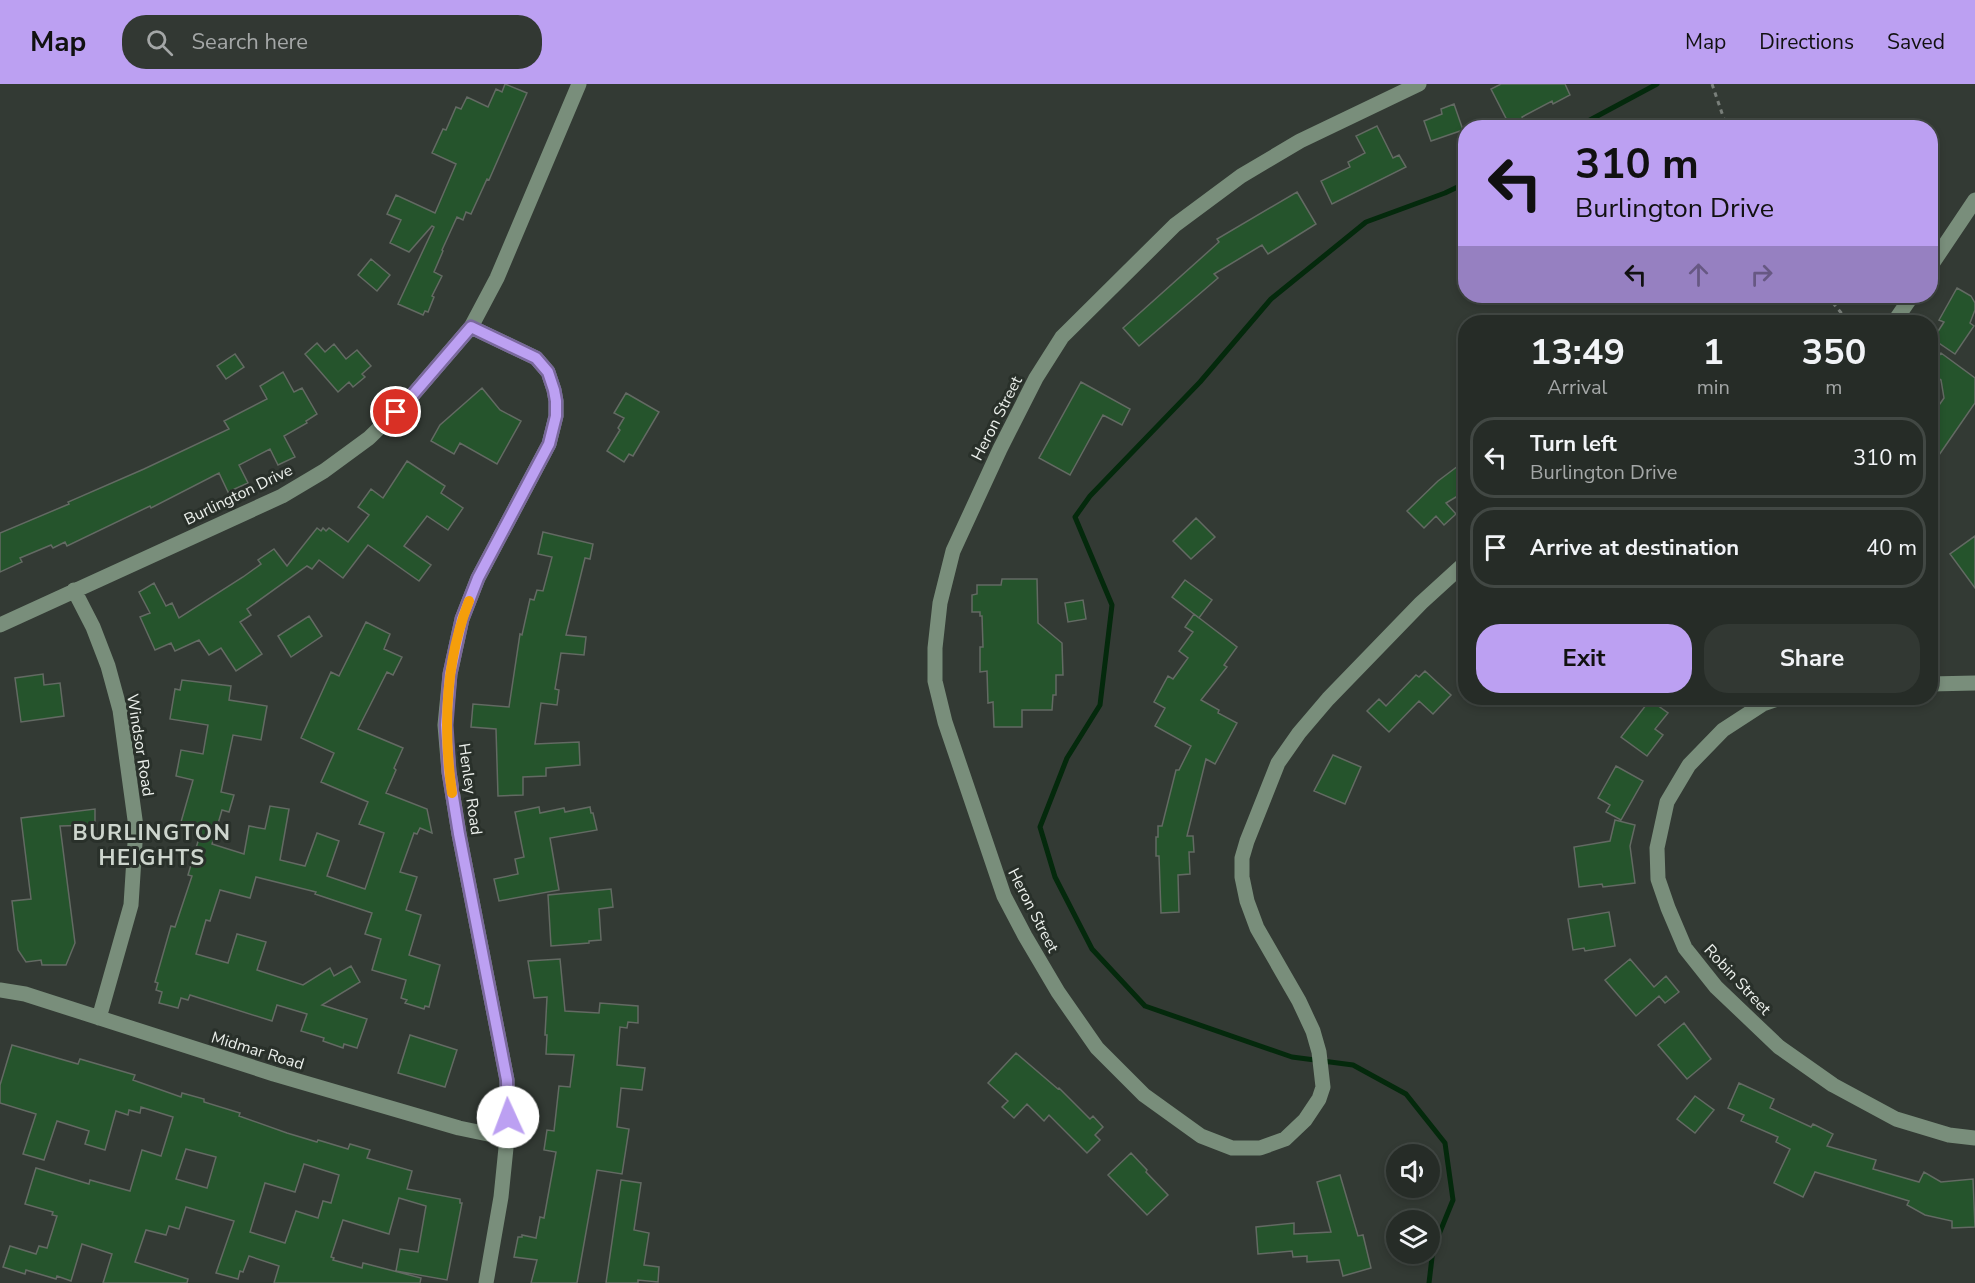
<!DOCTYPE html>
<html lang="en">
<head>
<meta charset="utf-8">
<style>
	body { margin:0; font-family:"Nunito Sans",sans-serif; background:#323833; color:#f1f3f6; height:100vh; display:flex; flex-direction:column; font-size:22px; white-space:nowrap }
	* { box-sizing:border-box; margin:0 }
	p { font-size:20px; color:#a4a7a7 }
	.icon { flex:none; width:33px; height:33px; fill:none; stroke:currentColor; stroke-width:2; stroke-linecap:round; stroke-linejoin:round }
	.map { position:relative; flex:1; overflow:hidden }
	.sheet { position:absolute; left:1458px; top:231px; width:480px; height:390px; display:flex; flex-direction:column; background:#262c27; border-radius:24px; box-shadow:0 3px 9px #0003,0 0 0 2px #424844 }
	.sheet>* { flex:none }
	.guide { position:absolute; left:1458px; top:36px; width:480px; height:183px; border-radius:24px; box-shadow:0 3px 9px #0003,0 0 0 2px #424844; background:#bca0f2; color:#111; overflow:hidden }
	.controls { position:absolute; left:1386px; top:1060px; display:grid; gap:12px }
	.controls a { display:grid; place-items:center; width:54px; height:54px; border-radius:50%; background:#262c27; box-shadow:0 3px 9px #0003,0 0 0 2px #424844; font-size:30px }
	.pin { position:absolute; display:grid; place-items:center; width:51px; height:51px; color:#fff; margin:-26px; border:3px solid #fff; border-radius:50%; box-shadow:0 2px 6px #0007 }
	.me { position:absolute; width:66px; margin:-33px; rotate:358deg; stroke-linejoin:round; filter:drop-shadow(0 0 4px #0008) }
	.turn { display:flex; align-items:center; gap:21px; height:126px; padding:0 18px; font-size:27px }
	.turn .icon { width:78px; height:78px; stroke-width:2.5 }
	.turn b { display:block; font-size:42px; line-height:51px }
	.lanes { display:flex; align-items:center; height:57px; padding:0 18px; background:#0003; justify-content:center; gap:30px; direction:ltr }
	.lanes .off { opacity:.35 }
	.eta { display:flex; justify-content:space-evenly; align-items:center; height:102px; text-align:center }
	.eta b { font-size:36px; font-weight:700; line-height:42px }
	.cta { display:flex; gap:12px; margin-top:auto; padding:12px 18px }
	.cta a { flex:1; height:69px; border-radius:24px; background:#bca0f2; color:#111; font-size:24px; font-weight:700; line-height:69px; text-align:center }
	.cta a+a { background:#323833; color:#f1f3f6 }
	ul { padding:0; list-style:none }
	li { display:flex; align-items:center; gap:18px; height:81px; margin:0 12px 9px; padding:0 6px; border:3px solid #424844; border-radius:24px }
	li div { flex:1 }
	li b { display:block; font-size:22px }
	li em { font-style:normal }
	header { display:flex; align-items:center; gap:36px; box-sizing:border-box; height:84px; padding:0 30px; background:#bca0f2; color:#111 }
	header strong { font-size:28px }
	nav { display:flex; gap:33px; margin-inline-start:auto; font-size:21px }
	.search { width:420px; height:54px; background:#323833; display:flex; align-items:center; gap:15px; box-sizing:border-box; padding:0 21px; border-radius:24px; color:#a4a7a7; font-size:22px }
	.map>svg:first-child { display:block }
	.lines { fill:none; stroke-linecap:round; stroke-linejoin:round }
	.stream { stroke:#04290c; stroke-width:5 }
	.building { fill:#25542c; stroke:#636a63; stroke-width:1.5; fill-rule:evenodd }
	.path { stroke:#797f7a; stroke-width:3; stroke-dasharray:4.5 4.5; stroke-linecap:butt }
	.minor { stroke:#798e7b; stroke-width:15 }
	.route-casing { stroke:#7a689d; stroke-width:15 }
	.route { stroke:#bca0f2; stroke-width:10 }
	.slow { stroke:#f59e0b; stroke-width:10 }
	.labels { text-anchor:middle; stroke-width:6; stroke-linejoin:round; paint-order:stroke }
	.street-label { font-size:16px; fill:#ecf0ec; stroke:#29302a }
	.district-label { font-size:22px; font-weight:bold; letter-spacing:1.5px; fill:#cdd5cd; stroke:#29302a }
</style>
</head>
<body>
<header>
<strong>Map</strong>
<div class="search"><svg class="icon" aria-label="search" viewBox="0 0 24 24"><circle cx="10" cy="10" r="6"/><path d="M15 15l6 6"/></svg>Search here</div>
<nav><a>Map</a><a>Directions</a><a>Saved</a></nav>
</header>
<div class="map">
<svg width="1975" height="1199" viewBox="0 0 1975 1199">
	<rect width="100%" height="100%" fill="#333a34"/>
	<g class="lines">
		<!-- stream -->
		<path class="stream" d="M1575 44 1657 0
			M1429 1199 1433 1165 1453 1116 1445 1059 1406 1010 1353 981 1292 973 1145 922 1092 865 1055 793 1040 743 1067 674 1100 621 1112 521 1075 433 1090 412 1200 298 1271 215 1366 138 1445 109 1466 99"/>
	</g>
	<!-- building -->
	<path class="building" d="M505 0 527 9 489 96 487 95 471 130 466 128 463 136 457 133 442 166 443 167 434 188 442 192 432 212 434 213 428 228 425 227 423 231 398 220 434 143 432 142 409 168 390 159 401 136 387 130 396 111 435 129 456 80 432 69 443 45 446 46 456 23 461 25 467 13 488 23 496 5 502 8Z
		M1501 0H1565L1570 11 1553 20 1552 17 1522 33 1525 39 1516 44H1511L1491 5Z
		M1454 20 1463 46 1431 57 1424 37 1442 30 1441 25Z
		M1377 42 1393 74 1399 71 1406 83 1332 120 1321 97 1350 83 1348 78 1365 69 1356 52Z
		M1297 108 1316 140 1268 170 1262 161 1214 190 1218 194 1139 262 1123 244 1219 158 1217 155Z
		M371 175 390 191 377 207 358 191Z
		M1957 204 1971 212 1975 219V226L1970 239 1974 242 1955 270 1933 255 1944 238 1939 236Z
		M317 259 325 268 334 260 346 275 357 266 371 282 362 290 365 293 353 303 349 298 338 308 305 270Z
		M1941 269 1975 294V319L1930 384V334L1944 314 1941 296 1930 289V284Z
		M235 270 244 283 226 295 217 282Z
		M283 288 294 308 302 304 317 330 306 337 307 339 284 352 295 373 278 381 270 365 239 381 248 399 228 408 219 389 151 424 150 422 67 462 65 458 53 464 51 461 20 474 22 478 0 488V449L69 420 68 418 144 385 229 345 224 337 267 315 260 302Z
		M1081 298 1130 325 1122 341 1103 331 1070 391 1039 374Z
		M482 304 500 326 521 337 497 380 460 359 454 370 431 357 440 341Z
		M626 309 659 328 633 372 629 370 624 378 607 367 620 346 618 344 624 334 614 329Z
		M1466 376V407L1446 419 1456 430 1444 441 1436 432 1424 444 1407 427 1438 397Z
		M407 377 445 402 441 409 463 424 448 446 427 432 404 462 431 481 419 497 368 461 343 494 319 476 312 485 307 482 247 525 251 531 240 538 262 570 236 587 221 564 209 571 199 556 175 567 171 559 155 566 140 533 150 529 139 508 154 499 166 522 172 519 179 534 243 493 261 480 258 476 274 465 287 482 317 444 321 447 323 444 326 447 329 444 348 458 369 431 358 423 371 405 383 414Z
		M1196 434 1215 453 1191 475 1173 457Z
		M543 448 593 460 590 475 585 474 566 551 586 553 584 571 561 569 555 605 559 606 557 621 541 619 535 660 579 658 580 681 546 684V692L523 693V711L498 712 496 645 471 643 473 620 509 623 520 550 522 551 530 515 534 516 537 506 543 507 552 473 538 470Z
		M1975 452V504L1950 470Z
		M1002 495H1037L1038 539 1062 559 1063 591H1056V611H1053L1052 626H1022V643H994L993 618 988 619 987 587 980 588V563H983L982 532H980V528H972V511L977 510V501H1001Z
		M1185 496 1212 516 1199 534 1172 513Z
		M1083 516 1086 535 1068 538 1065 519Z
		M1194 530 1237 563 1224 581 1227 583 1201 616 1219 626 1218 629 1237 639 1215 680 1206 675 1187 752H1193L1194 768H1189L1190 790 1178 791 1179 828 1161 829 1159 772H1156V753H1158V742H1162L1176 686H1179L1191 662 1155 642 1165 624 1154 618 1168 592 1173 595 1188 574 1179 567 1193 548 1185 543Z
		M309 532 322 552 291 573 278 552Z
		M366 538 390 550 384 565 402 573 393 591 387 588 358 645 403 664 394 684 396 686 386 709 427 725 432 749 420 744 417 750 414 749 400 788 417 793 406 826 421 831 409 871 440 881 429 923 425 922 424 925 405 919 407 916 401 914 406 896 372 886 381 855 365 850 372 829 315 810 316 808 256 793 250 814 220 806 210 837 206 836 196 870 228 879 237 850 266 858 257 886 303 901 330 884 334 892 351 882 360 898 322 921 367 935 357 964 344 960 343 964 323 957 324 954 301 947 307 930 277 921 272 937 190 911 188 916 181 914 178 924 159 919 162 908 156 906 158 899 155 898 171 842 175 843 192 792 188 791 202 744 181 738 193 696 176 692 181 666 203 670 208 641 170 635 175 605 180 606 182 596 231 602 229 616 267 622 261 656 233 651 221 708 234 711 229 728 222 726 212 760 244 770 249 742 265 745 270 722 289 725 280 776 305 782 317 749 339 757 327 792 365 805 384 749 359 740 368 718 321 698 334 669 301 654 331 588 339 592Z
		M1425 587 1451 611 1433 630 1419 617 1389 648 1367 627 1379 615 1386 622 1416 591 1419 593Z
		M43 590 44 601 60 599 64 632 21 638 15 594Z
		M1650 616 1668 629 1655 645 1663 651 1647 672 1621 653Z
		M1333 671 1361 683 1345 720 1314 707Z
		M1616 682 1643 697 1621 736 1606 728 1610 721 1598 714Z
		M539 723 540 729 564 724 565 728 590 723 591 729H593L597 746 550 754 559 806 499 817 494 795 518 790 515 775 524 773 515 728Z
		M95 725V741L60 742 75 859 66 881H42L41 876 26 878 18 866 12 817 31 815 21 734Z
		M1615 736 1635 741 1630 762 1635 799 1603 803 1602 800 1579 803 1574 763 1610 757Z
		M611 805 613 823 599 825 601 856 589 857V859L551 862 548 811Z
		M1609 828 1615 862 1585 867 1584 864 1573 866 1568 835Z
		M560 875 565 927 599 929 600 919 638 922V939L628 938 627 944 620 943 617 981 645 984 642 1006 621 1004 617 1043 629 1045 622 1090 597 1086 577 1199H531L537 1176 514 1173 518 1153H522V1151L536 1154 540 1133 544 1134 556 1068 544 1066 547 1046 554 1047 559 1002 570 1003 574 971 546 970 547 951H545L547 913 534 914 528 877Z
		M1630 875 1654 903 1666 892 1679 908 1665 919 1659 912 1636 932 1605 896Z
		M1684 939 1711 975 1687 995 1658 961Z
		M410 951 457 966 445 1003 398 989Z
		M12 961 78 980 80 975 135 991 133 996 181 1013 182 1009 204 1015V1018L240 1029 239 1032 287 1049 317 1058 318 1056 348 1065 350 1060 370 1066 367 1074 412 1087 407 1105 460 1115V1119H462L447 1196 396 1187 400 1165 418 1168 426 1122 399 1114 389 1150 343 1136 331 1173 334 1174 333 1176 362 1184 363 1179 421 1194 420 1199H274L279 1182 249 1172 243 1188 240 1187 238 1195 216 1189 234 1137 186 1123 179 1145 169 1142 166 1151 146 1146 135 1178 188 1195 187 1199H103L112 1170 82 1160 71 1197 57 1192 56 1195 26 1186 25 1190 3 1183 10 1162 36 1170 39 1162 47 1164 57 1132 52 1131 53 1128 25 1120 36 1084 89 1100 90 1096 130 1107 142 1066 161 1072 173 1033 141 1023 140 1029 129 1026 128 1031 116 1027 105 1066 85 1060 89 1047 57 1037 44 1076 23 1070 36 1030 0 1019V1001ZM186 1065 216 1073 207 1104 176 1095ZM304 1080 339 1091 331 1119 323 1117 318 1134 296 1127 285 1159 250 1148 265 1099 295 1108Z
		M1016 969 1058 1005 1059 1004 1090 1035 1093 1032 1103 1043 1095 1051 1100 1056 1087 1069 1049 1031 1044 1037 1027 1020 1014 1034 1002 1023 1008 1017 988 999Z
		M1739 999 1774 1015 1770 1024 1811 1043 1813 1040 1833 1050 1827 1062 1876 1076 1873 1085 1919 1098 1924 1088 1941 1098 1973 1095 1975 1143 1952 1144V1137L1925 1131 1907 1121 1909 1117 1815 1088 1803 1113 1774 1099 1790 1065 1776 1058 1778 1053 1741 1037 1744 1031 1728 1024Z
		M1695 1012 1714 1026 1695 1049 1677 1035Z
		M1131 1069 1147 1086 1146 1088 1168 1111 1147 1131 1108 1091Z
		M1340 1091 1358 1152 1363 1151 1371 1184 1343 1192 1339 1176 1307 1178V1172L1293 1173 1292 1167 1258 1170 1256 1143 1294 1139V1150L1331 1148 1317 1098Z
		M621 1096 641 1099 634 1146 649 1149 644 1181 659 1183 658 1198 638 1196V1199H606Z"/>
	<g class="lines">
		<!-- path -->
		<path class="path" d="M1712 0 1727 44
			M1827 212 1849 238"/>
		<!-- minor -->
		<path class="minor" d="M1419 0 1300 57 1241 92 1175 141 1062 253 1036 294 1000 365 953 467 940 519 935 564V597L945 638 1004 812 1025 852 1058 908 1097 964 1144 1011 1201 1052 1232 1064H1260L1285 1055 1305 1036 1319 1015 1323 1003 1319 968 1313 947 1299 917 1257 844 1247 817 1242 793V774L1247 757 1278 679 1299 649 1328 615 1421 519 1466 478
			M1930 183 1975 116
			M1894 238 1912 212
			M471 243 536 274 548 288 554 306 556 317V332L549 360 478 494 462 535 450 590 445 641 449 688 459 750 507 996V1054L501 1113 486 1199
			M74 506 93 543 108 582 120 626 136 743 131 821 99 934
			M0 541 282 412 324 387 369 354 410 314 471 243 497 194 579 0
			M1930 600 1975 599
			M1780 614 1763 620 1723 646 1689 681 1667 718 1657 764 1658 795 1668 824 1685 864 1716 903 1779 963 1833 1001 1896 1035 1949 1051 1975 1054
			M0 906 25 910 274 990 459 1044 507 1054"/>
	</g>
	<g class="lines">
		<defs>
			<path id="route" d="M396 328 410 314 471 243 536 274 548 288 554 306 556 317V332L549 360 478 494 462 535 450 590 446 641 449 688 459 750 507 996 508 1033"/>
		</defs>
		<!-- route casing -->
		<use href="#route" class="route-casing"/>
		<!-- route -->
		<use href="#route" class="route"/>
		<!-- slow -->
		<path class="slow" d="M452 709C443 645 445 578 469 517"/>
	</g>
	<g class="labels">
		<!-- street labels -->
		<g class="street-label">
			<text transform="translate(996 334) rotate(-63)" y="6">Heron Street</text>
			<text transform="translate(238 410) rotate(-26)" y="6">Burlington Drive</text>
			<text transform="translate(141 661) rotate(81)" y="6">Windsor Road</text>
			<text transform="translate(471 705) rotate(82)" y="6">Henley Road</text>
			<text transform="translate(1034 826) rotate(63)" y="6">Heron Street</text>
			<text transform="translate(1738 895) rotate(47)" y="6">Robin Street</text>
			<text transform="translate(258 966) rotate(17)" y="6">Midmar Road</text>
		</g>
		<!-- district labels -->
		<g class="district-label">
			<text x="152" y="756">BURLINGTON<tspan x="152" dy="25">HEIGHTS</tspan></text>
		</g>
	</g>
</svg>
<div class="controls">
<a><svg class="icon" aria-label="sound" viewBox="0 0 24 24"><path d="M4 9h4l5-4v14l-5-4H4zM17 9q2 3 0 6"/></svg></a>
<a><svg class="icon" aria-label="layers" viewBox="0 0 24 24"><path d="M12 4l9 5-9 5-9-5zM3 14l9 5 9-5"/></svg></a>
</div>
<div class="pin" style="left:396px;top:328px;background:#d93025"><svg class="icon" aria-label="arrive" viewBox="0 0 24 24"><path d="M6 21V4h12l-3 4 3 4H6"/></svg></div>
<svg class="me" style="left:508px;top:1033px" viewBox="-20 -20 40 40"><circle r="19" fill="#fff"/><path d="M0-13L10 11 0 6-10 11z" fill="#bca0f2"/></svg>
<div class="guide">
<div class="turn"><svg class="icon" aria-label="left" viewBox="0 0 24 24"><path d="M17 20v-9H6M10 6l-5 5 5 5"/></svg><div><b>310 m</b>Burlington Drive</div></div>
<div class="lanes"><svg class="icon" aria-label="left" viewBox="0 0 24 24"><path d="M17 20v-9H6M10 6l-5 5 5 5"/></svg><svg class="icon off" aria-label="ahead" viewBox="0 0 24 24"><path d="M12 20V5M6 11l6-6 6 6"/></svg><svg class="icon off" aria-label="right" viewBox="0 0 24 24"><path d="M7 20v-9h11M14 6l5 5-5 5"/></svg></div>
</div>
<section class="sheet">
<div class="eta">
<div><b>13:49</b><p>Arrival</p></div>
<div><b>1</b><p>min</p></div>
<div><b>350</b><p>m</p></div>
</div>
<ul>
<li><svg class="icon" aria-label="left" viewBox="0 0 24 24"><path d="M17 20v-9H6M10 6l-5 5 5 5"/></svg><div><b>Turn left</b><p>Burlington Drive</p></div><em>310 m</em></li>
<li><svg class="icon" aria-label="arrive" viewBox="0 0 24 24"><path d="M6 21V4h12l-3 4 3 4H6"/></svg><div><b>Arrive at destination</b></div><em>40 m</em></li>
</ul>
<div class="cta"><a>Exit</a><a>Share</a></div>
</section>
</div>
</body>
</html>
